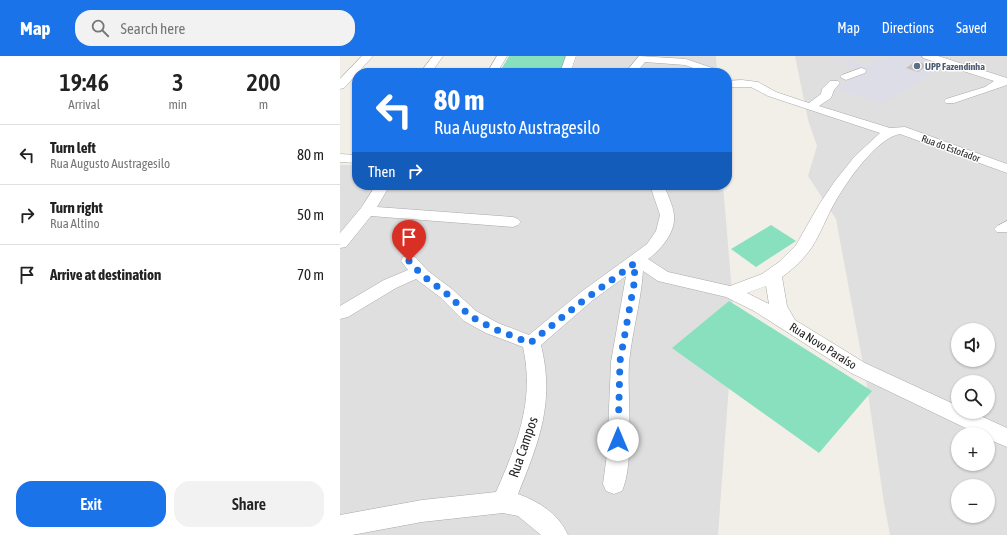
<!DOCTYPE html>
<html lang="en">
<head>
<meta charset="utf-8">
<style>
	body { margin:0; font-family:"Asap Condensed",sans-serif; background:#f2f2f2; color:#222; height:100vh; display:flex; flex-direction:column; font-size:15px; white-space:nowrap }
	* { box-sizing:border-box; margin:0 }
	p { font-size:13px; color:#767676 }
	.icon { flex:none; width:22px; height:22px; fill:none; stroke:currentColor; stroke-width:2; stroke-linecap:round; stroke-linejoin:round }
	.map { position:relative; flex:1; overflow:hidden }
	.panel { display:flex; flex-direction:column; background:#fff; width:340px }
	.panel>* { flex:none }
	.banner { position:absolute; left:12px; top:12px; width:380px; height:122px; border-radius:16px; box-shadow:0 1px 3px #0004; background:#1a73e8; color:#fff; overflow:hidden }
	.buttons { position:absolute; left:611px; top:267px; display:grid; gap:8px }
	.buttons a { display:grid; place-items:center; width:44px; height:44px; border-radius:50%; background:#fff; box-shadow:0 1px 3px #0004; font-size:20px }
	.pin { position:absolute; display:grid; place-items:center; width:34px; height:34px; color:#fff; margin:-41px -17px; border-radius:50% 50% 50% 0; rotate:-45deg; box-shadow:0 0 4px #0007 }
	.pin .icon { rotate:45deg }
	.me { position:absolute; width:44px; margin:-22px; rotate:0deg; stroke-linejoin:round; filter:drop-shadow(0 0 3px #0008) }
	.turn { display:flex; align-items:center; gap:14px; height:84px; padding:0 16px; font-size:18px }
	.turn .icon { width:52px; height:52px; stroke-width:2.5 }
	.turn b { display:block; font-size:28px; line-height:34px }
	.then { display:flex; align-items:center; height:38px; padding:0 16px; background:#0003; gap:8px; font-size:15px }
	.eta { display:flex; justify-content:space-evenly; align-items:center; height:68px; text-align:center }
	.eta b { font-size:24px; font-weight:600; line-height:28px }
	.primary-button { display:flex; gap:8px; margin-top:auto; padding:8px 16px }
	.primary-button a { flex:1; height:46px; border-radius:16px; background:#1a73e8; color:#fff; font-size:16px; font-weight:600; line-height:46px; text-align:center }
	.primary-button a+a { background:#f2f2f2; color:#222 }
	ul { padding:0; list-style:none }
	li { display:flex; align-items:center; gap:12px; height:60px; padding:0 16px; border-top:1px solid #e0e0e0 }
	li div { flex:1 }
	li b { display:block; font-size:15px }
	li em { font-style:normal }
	header { display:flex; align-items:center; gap:24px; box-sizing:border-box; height:56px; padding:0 20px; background:#1a73e8; color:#fff }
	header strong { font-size:19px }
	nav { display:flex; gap:22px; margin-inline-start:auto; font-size:14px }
	.search { width:280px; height:36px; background:#f2f2f2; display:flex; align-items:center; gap:10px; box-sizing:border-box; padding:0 14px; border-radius:16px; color:#767676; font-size:15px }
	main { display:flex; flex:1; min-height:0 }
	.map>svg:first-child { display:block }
	.residential { fill:#e0dfdf; fill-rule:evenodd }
	.pitch { fill:#88e0be }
	.plaza { fill:#dddde8 }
	.building { fill:#c7bfb8 }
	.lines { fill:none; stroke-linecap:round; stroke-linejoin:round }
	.minor-casing { stroke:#a9a9a9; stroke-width:1 }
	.minor { fill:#fff; fill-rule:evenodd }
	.route { stroke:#1a73e8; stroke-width:7; stroke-dasharray:0 12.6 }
	.service-dot { fill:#5c6f8a; stroke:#fff; stroke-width:1.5 }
	.labels { text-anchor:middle; stroke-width:3; stroke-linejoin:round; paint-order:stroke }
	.far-service-label { font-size:10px; font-weight:bold; fill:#4e5e75; stroke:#fff; text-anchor:start }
	.far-street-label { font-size:10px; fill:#222; stroke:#fff }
	.street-label { font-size:12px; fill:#222; stroke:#fff }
	.near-street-label { font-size:14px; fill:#222; stroke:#fff }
</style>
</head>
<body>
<header>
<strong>Map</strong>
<div class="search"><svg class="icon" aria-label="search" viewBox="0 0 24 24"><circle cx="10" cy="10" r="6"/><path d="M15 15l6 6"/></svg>Search here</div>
<nav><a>Map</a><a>Directions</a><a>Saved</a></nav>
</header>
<main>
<section class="panel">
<div class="eta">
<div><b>19:46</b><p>Arrival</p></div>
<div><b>3</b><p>min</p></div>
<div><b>200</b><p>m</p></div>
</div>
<ul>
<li><svg class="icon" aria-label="left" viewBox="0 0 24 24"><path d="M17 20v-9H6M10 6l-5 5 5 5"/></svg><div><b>Turn left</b><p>Rua Augusto Austragesilo</p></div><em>80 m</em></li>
<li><svg class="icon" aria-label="right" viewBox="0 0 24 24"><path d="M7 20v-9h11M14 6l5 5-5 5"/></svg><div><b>Turn right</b><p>Rua Altino</p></div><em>50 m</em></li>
<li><svg class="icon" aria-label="arrive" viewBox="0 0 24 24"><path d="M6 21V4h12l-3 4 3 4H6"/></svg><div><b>Arrive at destination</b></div><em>70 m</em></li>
</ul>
<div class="primary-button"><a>Exit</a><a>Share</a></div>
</section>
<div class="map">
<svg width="667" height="479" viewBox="0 0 667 479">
	<rect width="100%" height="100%" fill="#f2efe9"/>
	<!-- residential -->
	<path class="residential" d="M237 0H376L377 17H231Z
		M455 0H667V479H550L544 447 526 324 496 163 468 120 477 90 468 64ZM618 274H648V304H618ZM618 326H648V356H618ZM618 378H648V408H618ZM618 430H648V460H618Z
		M0 109H17V129H383L394 260 378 479H0Z"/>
	<!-- pitch -->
	<path class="pitch" d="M169 0H227L221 17H159Z
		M431 169 456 185 416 211 391 193Z
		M389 245 532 335 479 397 332 292Z"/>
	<!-- plaza -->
	<path class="plaza" d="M550 0H583L607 8 544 48 496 33 523 16 503 7 508 4 527 10 538 3 543 4Z"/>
	<!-- building -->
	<path class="building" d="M576 5 588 9 578 16 566 12Z"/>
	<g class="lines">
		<defs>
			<path id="minor" d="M22 0H33L4 32 0 33V23Z
				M93 0H103L91 17H80Z
				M157 0H167L157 17H147Z
				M226 0H236L230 17H220Z
				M299 0 346 3 381 15 382 17H367L345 9 305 6 296 17H285Z
				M582 0H598L667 22V29L614 47H606L604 45 606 43 645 31 654 25 583 2Z
				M521 12 525 13 526 15 525 17 506 24 500 21 502 19Z
				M402 24 418 26 436 36 469 47 481 38 482 33 490 25H498L500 27 494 34 491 42 479 50 550 72 565 71 667 108V117L560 78C536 82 505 128 494 148 486 162 481 177 472 191 464 203 453 213 442 221L447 250 455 264 525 307 618 350V356H632L667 372V391L648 383V378H638L511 317 414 255 386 241 318 225 303 215C301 246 292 276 289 307 287 341 295 406 282 435L274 438 266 435 263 428 267 398 271 306 286 220 253 244 201 289C215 346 199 386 178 438 198 445 219 458 228 479H201L178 460 163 457 82 466 12 479H0V459L82 444 156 436C177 388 195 345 183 291L146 277 124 265 100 241 76 223 56 232 8 261 0 263V250L44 224 68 214 61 205 63 201 69 200 75 201 88 215 112 233 136 255 158 267 189 279 241 236 307 188 316 175 320 159 310 129H324C327 138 333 149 334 159 336 176 321 194 308 203L328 216 390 230 422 218 439 206 456 189 480 147 495 125 515 100 540 77 428 40 411 31H387V25ZM426 230 429 248 407 237Z
				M0 98 17 99V107L0 106Z
				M36 129H50L37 151 173 161 178 163 181 166 178 169 173 171 31 160 6 191 0 192V177L21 152Z
				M667 165V176H657L654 173 657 170Z"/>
		</defs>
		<!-- minor casing -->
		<use href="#minor" class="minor-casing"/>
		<!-- minor -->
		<use href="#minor" class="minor"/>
	</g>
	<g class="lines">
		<!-- route -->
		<path class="route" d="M69 205 82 219 106 237 130 260 152 272 190 287 240 247 295 207 294 228 280 305 278 384"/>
	</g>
	<!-- markers -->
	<circle class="service-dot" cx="577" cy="10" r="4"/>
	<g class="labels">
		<!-- far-service labels -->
		<g class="far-service-label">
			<text x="585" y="14">UPP Fazendinha</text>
		</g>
		<!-- far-street labels -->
		<g class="far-street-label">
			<text transform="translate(611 92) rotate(20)" y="4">Rua do Estofador</text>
		</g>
		<!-- street labels -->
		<g class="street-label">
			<text transform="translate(483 290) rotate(32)" y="4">Rua Novo Paraíso</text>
		</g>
		<!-- near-street labels -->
		<g class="near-street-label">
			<text transform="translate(183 391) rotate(-71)" y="5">Rua Campos</text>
		</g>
	</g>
</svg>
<div class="buttons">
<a><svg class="icon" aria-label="sound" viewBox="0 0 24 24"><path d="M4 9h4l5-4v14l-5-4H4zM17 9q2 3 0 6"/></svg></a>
<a><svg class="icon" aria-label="search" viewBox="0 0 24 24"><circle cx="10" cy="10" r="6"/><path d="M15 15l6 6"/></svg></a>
<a>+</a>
<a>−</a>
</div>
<div class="pin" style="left:69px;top:205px;background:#d93025"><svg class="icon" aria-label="arrive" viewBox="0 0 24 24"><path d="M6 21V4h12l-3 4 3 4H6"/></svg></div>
<svg class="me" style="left:278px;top:384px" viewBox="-20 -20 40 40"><circle r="19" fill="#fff"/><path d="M0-13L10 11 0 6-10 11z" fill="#1a73e8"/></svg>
<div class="banner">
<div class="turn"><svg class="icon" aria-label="left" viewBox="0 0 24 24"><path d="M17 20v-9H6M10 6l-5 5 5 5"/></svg><div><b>80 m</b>Rua Augusto Austragesilo</div></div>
<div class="then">Then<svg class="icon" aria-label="right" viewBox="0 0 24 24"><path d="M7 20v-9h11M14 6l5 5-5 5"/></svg></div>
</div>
</div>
</main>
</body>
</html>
